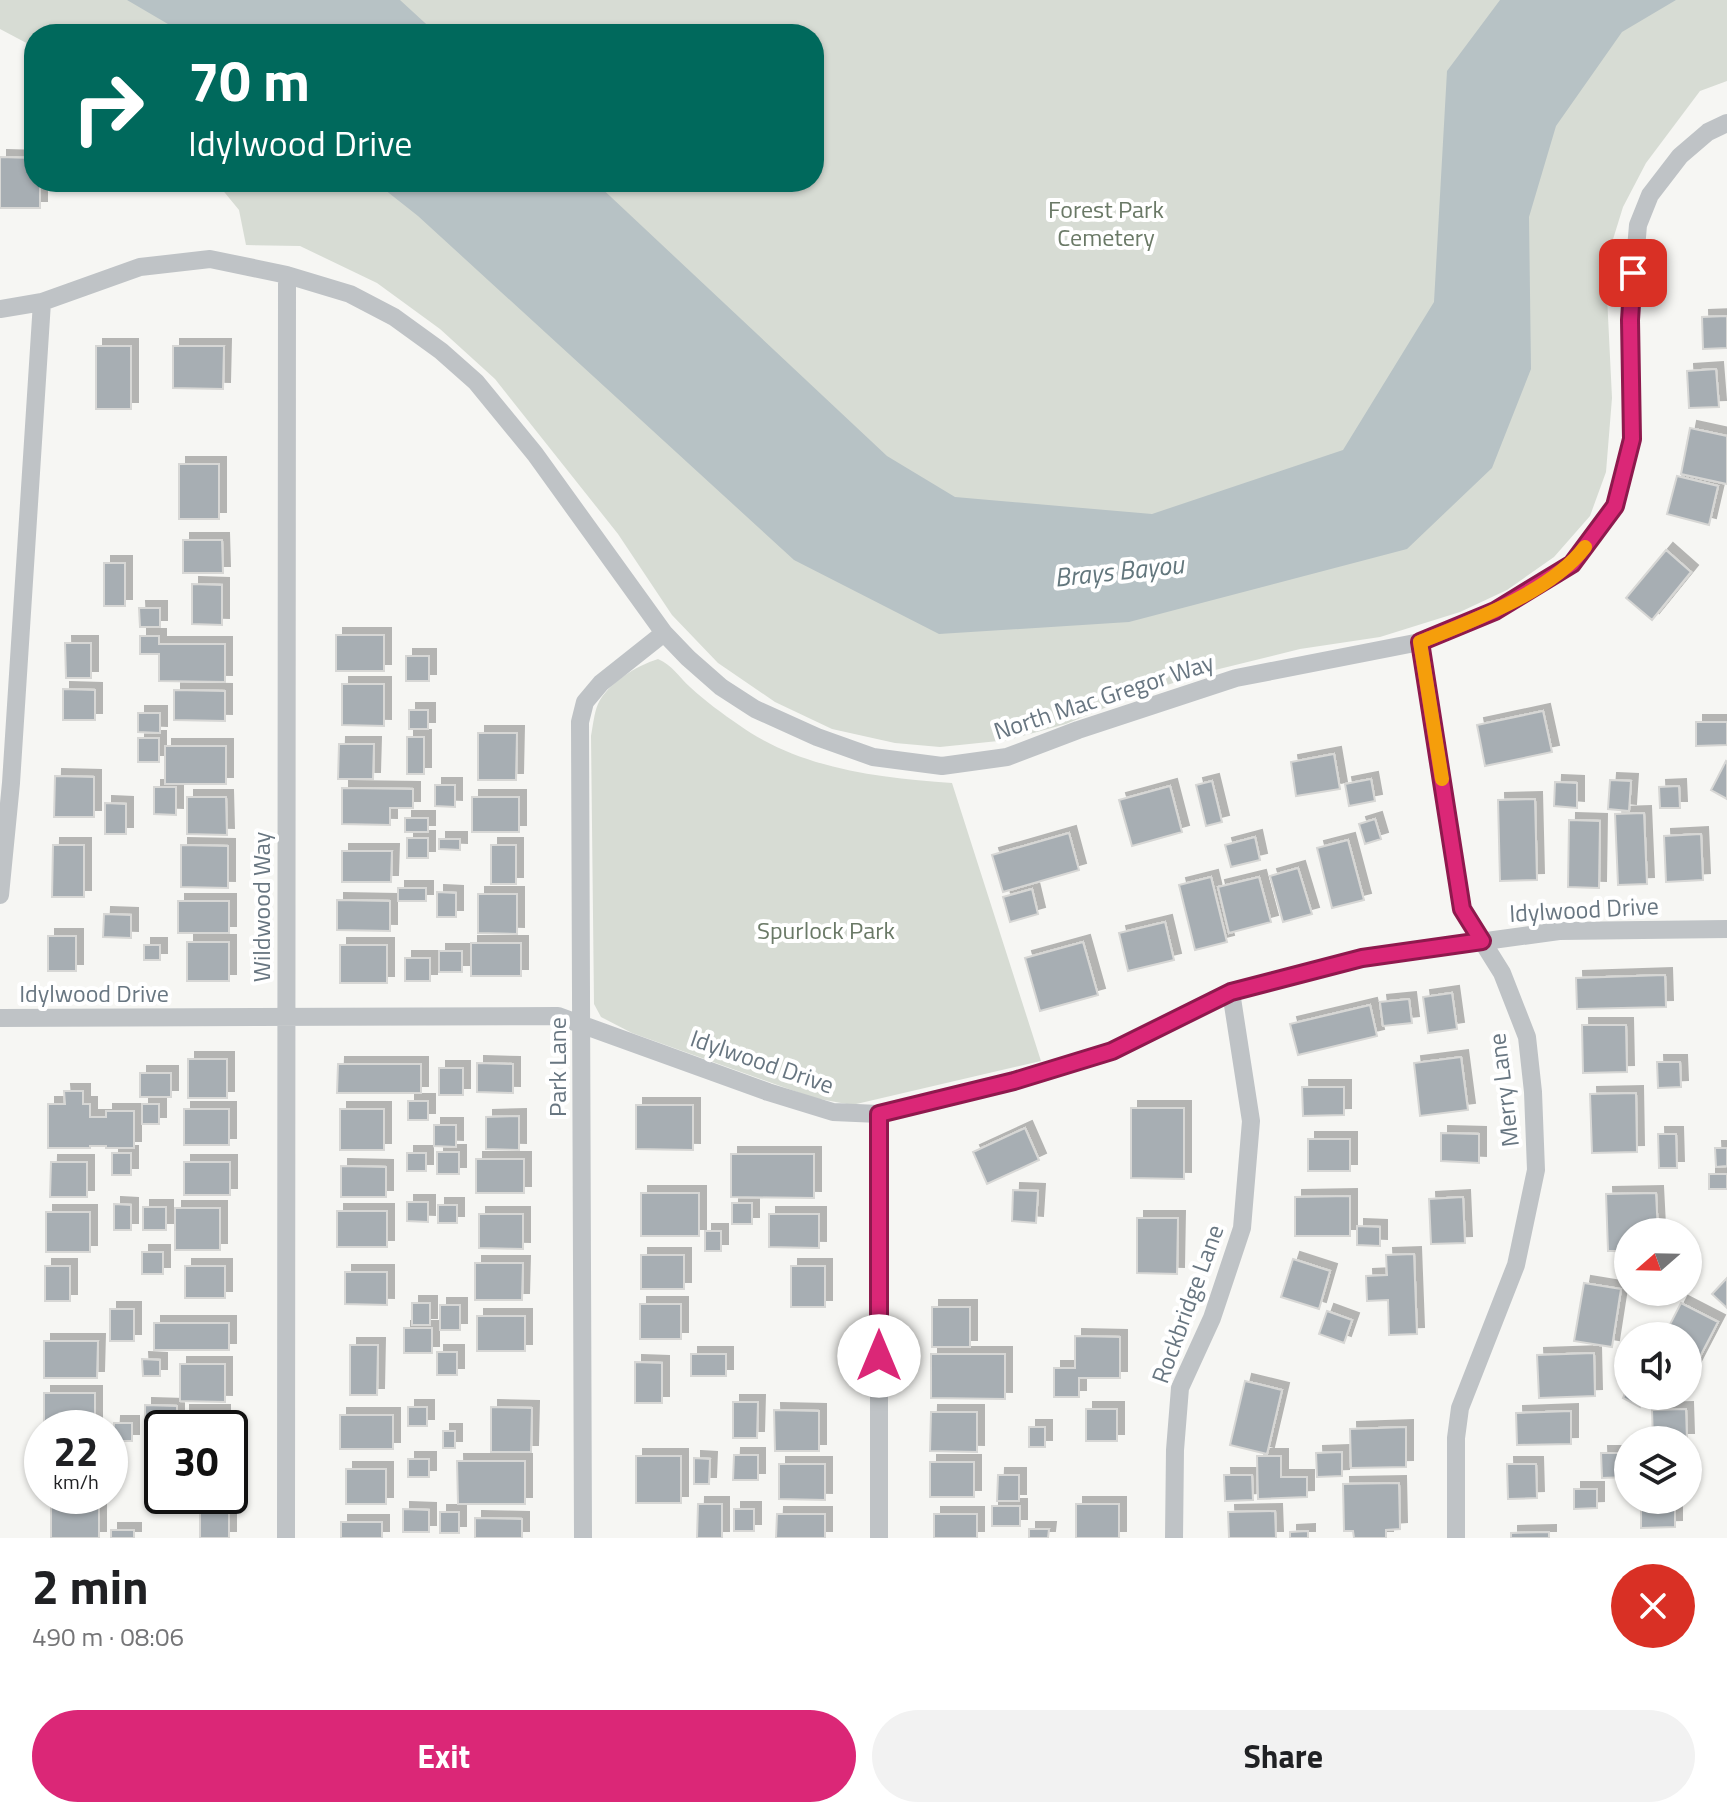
<!DOCTYPE html>
<html lang="en">
<head>
<meta charset="utf-8">
<style>
	body { margin:0; font-family:"Titillium Web",sans-serif; background:#f2f2f2; color:#202124; height:100vh; display:flex; flex-direction:column; font-size:30px; white-space:nowrap }
	* { box-sizing:border-box; margin:0 }
	p { font-size:26px; color:#757577 }
	.icon { flex:none; width:44px; height:44px; fill:none; stroke:currentColor; stroke-width:2; stroke-linecap:round; stroke-linejoin:round }
	.map { position:relative; height:1538px; overflow:hidden }
	.details { display:flex; flex-direction:column; background:#fff; flex:1 }
	.details>* { flex:none }
	.banner { position:absolute; left:24px; top:24px; width:800px; height:168px; border-radius:32px; box-shadow:0 2px 6px #0004; background:#00695c; color:#fff; overflow:hidden }
	.needle { width:52px; rotate:250deg }
	.tools { position:absolute; left:1614px; top:1218px; display:grid; gap:16px }
	.tools a { display:grid; place-items:center; width:88px; height:88px; border-radius:50%; background:#fff; box-shadow:0 2px 6px #0004; font-size:40px }
	.speed { position:absolute; left:24px; top:1410px; display:flex; gap:16px; font-size:40px; font-weight:700; text-align:center }
	.speed>* { display:grid; place-content:center; width:104px; height:104px; border-radius:50%; background:#fff; box-shadow:0 2px 6px #0004; line-height:1 }
	.speed small { font-size:20px; font-weight:400 }
	.speed .limit { border:4px solid #111; border-radius:12px; background:#fff; color:#111 }
	.pin { position:absolute; display:grid; place-items:center; width:68px; height:68px; color:#fff; margin:-34px; border-radius:16px; box-shadow:0 4px 12px #0006 }
	.me { position:absolute; width:88px; margin:-44px; rotate:0deg; stroke-linejoin:round; filter:drop-shadow(0 0 6px #0008) }
	.turn { display:flex; align-items:center; gap:28px; height:168px; padding:0 32px; font-size:36px }
	.turn .icon { width:104px; height:104px; stroke-width:2.5 }
	.turn b { display:block; font-size:56px; line-height:68px }
	.round { display:grid; place-items:center; flex:none; width:84px; height:84px; border-radius:42px; background:#f2f2f2 }
	.overview { display:flex; align-items:center; justify-content:space-between; height:136px; padding:0 32px }
	h1 { font-size:48px; font-weight:700; line-height:60px }
	.primary-button { display:flex; gap:16px; margin-top:auto; padding:16px 32px }
	.primary-button a { flex:1; height:92px; border-radius:48px; background:#db2777; color:#fff; font-size:32px; font-weight:700; line-height:92px; text-align:center }
	.primary-button a+a { background:#f2f2f2; color:#202124 }
	.map>svg:first-child { display:block }
	.green { fill:#d7dcd4 }
	.water { fill:#b7c2c5 }
	.building { fill:#a7aeb3; stroke:#d7d7d5; stroke-width:2; filter:url(#shadow) }
	.lines { fill:none; stroke-linecap:round; stroke-linejoin:round }
	.minor { stroke:#bfc3c6; stroke-width:18 }
	.route-casing { stroke:#8e194d; stroke-width:20 }
	.route { stroke:#db2777; stroke-width:14 }
	.slow { stroke:#f59e0b; stroke-width:14 }
	.labels { text-anchor:middle; stroke-width:8; stroke-linejoin:round; paint-order:stroke }
	.park-label { font-size:24px; fill:#6a7966; stroke:#fff }
	.street-label { font-size:24px; fill:#687681; stroke:#fff }
	.water-label { font-size:26px; font-style:italic; fill:#63777d; stroke:#fff }
</style>
</head>
<body>
<div class="map">
<svg width="1727" height="1538" viewBox="0 0 1727 1538">
	<defs>
		<filter id="shadow"><feDropShadow dx="7" dy="-7" stdDeviation="0" flood-color="#0004"/></filter>
	</defs>
	<rect width="100%" height="100%" fill="#f6f6f3"/>
	<!-- green -->
	<path class="green" d="M0 0H1727V81L1700 91 1646 163 1623 207 1610 249 1607 296 1612 398 1606 472 1590 516 1554 557 1507 590 1460 612 1380 637 1300 649 1215 670 1138 694 1066 724 1008 740 940 747 895 743 832 729 775 702 718 663 672 615 618 534 495 379 440 329 377 283 300 246 246 245 239 210 216 182H814V34H34V47L0 29Z
		M658 659C672 665 679 677 690 687 705 701 723 714 739 725 800 769 880 778 952 783L1041 1061 852 1105 814 1098 632 1033 601 1017 594 1004 591 736C593 726 594 713 598 704 608 683 636 666 658 659Z"/>
	<!-- water -->
	<path class="water" d="M127 0H400L437 34H185Z
		M1500 0H1676L1622 32 1556 126 1529 217 1531 369 1492 468 1407 549 1129 622 939 634 794 560 418 216 375 182H595L887 456 955 497 1152 514 1343 450 1434 302 1447 71Z"/>
	<!-- building -->
	<path class="building" d="M0 157 34 158V182H40V208H0Z
		M1727 316V348L1703 349 1702 317Z
		M96 346H131V409H96Z
		M173 346H224L223 389 173 388Z
		M1716 369 1719 407 1689 408 1687 371Z
		M1690 428 1727 436V484L1681 474Z
		M179 464H219V519H179Z
		M1677 476 1718 486 1709 525 1667 514Z
		M183 540H222L223 573H183Z
		M1666 550 1691 572 1652 620 1626 598Z
		M104 563H125V606H104Z
		M192 584 222 585V625L192 624Z
		M139 608H160V627H140Z
		M336 635H384V671H336Z
		M140 636H159V644H225V682L159 681V654H140Z
		M65 643H91V678H66Z
		M406 656H429V681H406Z
		M342 684H384V726L342 725Z
		M63 689 95 690V720H63Z
		M174 690 225 691V721L174 720Z
		M409 710H428V729H409Z
		M1543 711 1552 752 1485 766 1477 725Z
		M138 713H160V733L138 732Z
		M1696 722H1727V745L1696 746Z
		M478 733H517L516 780H478Z
		M407 737H424V774H407Z
		M138 738H159V762H138Z
		M339 744H374L373 779H338Z
		M165 746H226V784H165Z
		M1334 754 1340 789 1296 796 1291 762Z
		M1726 761 1727 762V799L1711 790Z
		M55 776 94 777V817H54Z
		M1371 779 1375 801 1349 806 1345 784Z
		M1610 780 1631 781 1629 811 1608 809Z
		M1212 781 1222 822 1206 826 1196 785Z
		M1555 782 1577 783V808L1554 806Z
		M435 785H455V807L435 806Z
		M1170 786 1182 832 1132 846 1119 800Z
		M1679 786 1680 808H1660L1659 787Z
		M154 787H176V815L154 814Z
		M342 788 413 789V808H390V825L342 824Z
		M187 797H226L227 835 187 834Z
		M472 797H519V832H472Z
		M1535 799 1537 880 1500 881 1498 800Z
		M105 803 126 804V834H105Z
		M1644 813 1647 884 1618 885 1615 814Z
		M405 818H428V832H405Z
		M1375 819 1381 839 1365 844 1359 824Z
		M1569 820 1600 821 1599 888 1568 887Z
		M1069 833 1079 870 1003 892 992 855Z
		M1701 834 1703 880 1666 882 1664 836Z
		M1255 837 1260 860 1231 867 1225 845Z
		M407 838H428V858H407Z
		M439 839H460V850L439 849Z
		M1348 840 1364 900 1332 908 1317 848Z
		M53 845H84V897H52Z
		M181 845 228 846V888L181 887Z
		M491 845H516V884H491Z
		M342 851H392L391 882H342Z
		M1298 868 1312 914 1283 922 1270 876Z
		M1211 877 1227 942 1195 950 1179 885Z
		M1259 877 1271 922 1229 933 1218 887Z
		M398 888H426V901H398Z
		M1032 889 1038 914 1010 922 1003 897Z
		M437 892 456 893V917H437Z
		M478 894H517V934L478 933Z
		M337 900 390 901V931L337 930Z
		M178 901H229V933H178Z
		M104 914 131 915V938L103 937Z
		M1165 922 1174 960 1128 971 1119 933Z
		M48 936H76V971H48Z
		M187 942H229V981H187Z
		M1083 942 1098 995 1040 1011 1025 958Z
		M471 943H521V976H471Z
		M144 945H160V960H144Z
		M340 945H387V983H340Z
		M439 951H462V972H439Z
		M405 958H430V981H405Z
		M1665 975 1666 1007 1577 1009 1576 978Z
		M1452 993 1457 1029 1428 1033 1423 997Z
		M1409 999 1412 1023 1383 1026 1380 1002Z
		M1370 1005 1377 1036 1298 1055 1290 1024Z
		M1582 1025H1626L1627 1072 1583 1073Z
		M1461 1057 1468 1110 1420 1116 1414 1063Z
		M188 1059H227V1098H188Z
		M1657 1062H1680L1681 1087 1658 1088Z
		M477 1063 513 1064V1093L477 1092Z
		M338 1064H421V1093H337Z
		M439 1068H463V1095H439Z
		M140 1073H171V1097H140Z
		M1302 1087H1344V1115L1303 1116Z
		M64 1091H83V1104H90V1117H106V1111H134V1148H106V1146H90V1148H48V1104H65Z
		M1636 1093 1637 1152 1592 1153 1590 1094Z
		M408 1101H428V1120H408Z
		M142 1104H159V1124H142Z
		M636 1105H693V1150L636 1149Z
		M1131 1108H1184V1179L1131 1178Z
		M184 1109H229V1145H184Z
		M340 1109H384V1150H340Z
		M519 1116V1150L486 1149V1117Z
		M434 1125H456V1147L434 1146Z
		M1025 1128 1039 1160 987 1184 973 1152Z
		M1441 1133 1479 1134V1163L1441 1161Z
		M1658 1134H1676L1677 1168H1659Z
		M1308 1139H1350V1171H1308Z
		M1715 1148H1727V1166L1716 1167Z
		M437 1152H459V1174H437Z
		M112 1153H131V1175H112Z
		M407 1153H426V1171H407Z
		M731 1154H814V1198L731 1197Z
		M476 1159H524V1193H476Z
		M51 1162H87V1197H50Z
		M184 1162H230V1195H184Z
		M341 1166 386 1167V1197H341Z
		M1709 1174H1727V1189H1709Z
		M1013 1190 1038 1191 1036 1223 1012 1221Z
		M641 1193H699V1236H641Z
		M1656 1193 1658 1232H1628V1251H1608L1606 1194Z
		M1350 1196V1236H1295V1197Z
		M1463 1197 1465 1243 1431 1244 1429 1199Z
		M407 1202H428V1222L407 1221Z
		M732 1203H752V1224H732Z
		M114 1204 131 1205V1230H114Z
		M438 1205H457V1223H438Z
		M143 1207H166V1230H143Z
		M175 1208H220V1250H175Z
		M337 1211H387V1247H337Z
		M46 1212H90V1252H46Z
		M479 1214H523V1249L479 1248Z
		M769 1214H819V1248L769 1247Z
		M1137 1218H1178L1177 1274 1137 1273Z
		M1357 1226 1380 1227V1246L1357 1245Z
		M705 1231H721V1251H705Z
		M142 1252H163V1274H142Z
		M1414 1254 1417 1334 1389 1335 1388 1300 1367 1301 1366 1276 1387 1275 1386 1255Z
		M641 1255H684V1289H641Z
		M1293 1259 1330 1271 1319 1309 1281 1297Z
		M475 1263H523L522 1300H475Z
		M45 1266H70V1301H45Z
		M185 1266H225V1298H185Z
		M791 1266H825V1307H791Z
		M345 1272H387V1305L345 1304Z
		M1727 1278V1308L1712 1294Z
		M1584 1283 1621 1289 1612 1347 1574 1341Z
		M412 1303H430V1325H412Z
		M1681 1303 1718 1322 1692 1372 1688 1369V1336H1664Z
		M640 1304H681V1339H640Z
		M440 1305H460V1330H440Z
		M932 1307H970V1347H932Z
		M110 1309H134V1341H110Z
		M1327 1311 1352 1320 1344 1343 1319 1334Z
		M477 1316H525V1351H477Z
		M154 1323H229V1350H154Z
		M404 1328H432V1353H404Z
		M1075 1336 1120 1337V1378H1079V1397H1054V1368H1075Z
		M44 1341H98L97 1378H44Z
		M350 1345H378L377 1395H350Z
		M437 1352H457V1375H437Z
		M1594 1353 1595 1396 1539 1398 1537 1355Z
		M691 1354H726V1376H691Z
		M931 1354H1005V1399L931 1398Z
		M142 1359 160 1360V1376H143Z
		M635 1362 662 1363V1403H635Z
		M180 1364H225V1402L180 1401Z
		M1245 1381 1282 1390 1267 1454 1230 1445Z
		M1628 1386V1396H1645L1640 1407 1623 1398Z
		M44 1393H95V1428H44Z
		M733 1402H758L757 1438H733Z
		M145 1405 177 1406V1425H145Z
		M408 1407H427V1426H408Z
		M491 1407 532 1408 531 1452H491Z
		M1086 1409H1117V1441H1086Z
		M1686 1409 1687 1440H1653L1652 1410Z
		M774 1410 819 1411V1451H775Z
		M1571 1411V1444L1517 1445 1516 1413Z
		M183 1412H223V1428H183Z
		M931 1412H977V1452L930 1451Z
		M340 1415H393V1449H340Z
		M114 1423H132V1441H113Z
		M1029 1427H1045V1447H1029Z
		M1406 1427V1467L1351 1468 1350 1429Z
		M443 1431H455V1448H443Z
		M1342 1452V1476L1317 1477 1316 1453Z
		M1601 1453H1627L1628 1477 1602 1478Z
		M734 1455H758V1480H733Z
		M636 1456H681V1503H636Z
		M1257 1456H1281V1477H1307V1497L1258 1499Z
		M694 1458 710 1459 709 1484H694Z
		M408 1459H429V1477H408Z
		M457 1461H525V1504H458Z
		M930 1462H974V1497H930Z
		M779 1464H825V1500L779 1499Z
		M1507 1464H1536L1537 1498 1508 1499Z
		M346 1469H386V1504H346Z
		M998 1475H1019V1501H997Z
		M1224 1475H1252L1253 1500 1225 1501Z
		M1399 1483 1400 1529 1386 1530V1538H1354L1353 1531H1344L1343 1484Z
		M1574 1489H1597V1508L1574 1509Z
		M51 1496H99V1538H51Z
		M1641 1500H1675V1527L1641 1528Z
		M698 1504H722V1538H697Z
		M1076 1504H1119V1538H1076Z
		M992 1506H1020V1526H992Z
		M403 1509 429 1510V1532H403Z
		M734 1509H754V1531H734Z
		M1275 1511 1276 1538H1229L1228 1512Z
		M200 1512 229 1513V1538H200Z
		M440 1512H459V1533H440Z
		M777 1514H825V1538H776Z
		M934 1514H977V1538H934Z
		M475 1518 522 1519V1538H475Z
		M341 1522H382V1538H341Z
		M1029 1529H1049L1048 1538H1029Z
		M111 1530H134V1538H111Z
		M1308 1531V1538H1290V1532Z
		M1549 1532V1538H1511V1533Z"/>
	<g class="lines">
		<!-- minor -->
		<path class="minor" d="M0 309 42 302 140 267 210 259 287 275 350 294 394 317 441 351 476 382 535 454 664 633 688 658 721 687 755 709 817 737 873 757 942 766 1007 757 1078 730 1236 678 1420 642 1495 611 1572 564 1615 506 1632 439 1630 320 1638 225 1650 195 1680 156 1708 132 1727 123
			M1420 642 1462 909 1502 973 1527 1037 1533 1092 1536 1170 1516 1265 1460 1408 1456 1438V1538
			M0 895 11 783 42 302
			M0 1018 558 1016 768 1092 833 1112 879 1114 1014 1081 1112 1051 1231 992 1362 958 1559 931 1727 929
			M286 1538 287 275
			M583 1538 580 722 585 702 601 683 664 633
			M879 1538V1114
			M1174 1538 1175 1450 1180 1388 1212 1318 1242 1228 1251 1121 1231 992"/>
	</g>
	<g class="lines">
		<defs>
			<path id="route" d="M879 1356V1114L1014 1081 1112 1051 1231 992 1362 958 1482 941 1462 909 1420 642 1495 611 1572 564 1615 506 1632 439 1630 320 1633 273"/>
		</defs>
		<!-- route casing -->
		<use href="#route" class="route-casing"/>
		<!-- route -->
		<use href="#route" class="route"/>
		<!-- slow -->
		<path class="slow" d="M1442 779 1420 642C1472 621 1551 592 1585 547"/>
	</g>
	<g class="labels">
		<!-- park labels -->
		<g class="park-label">
			<text x="1106" y="218">Forest Park<tspan x="1106" dy="28">Cemetery</tspan></text>
			<text x="826" y="939">Spurlock Park</text>
		</g>
		<!-- street labels -->
		<g class="street-label">
			<text transform="translate(1104 697) rotate(-18)" y="8">North Mac Gregor Way</text>
			<text transform="translate(262 907) rotate(-90)" y="8">Wildwood Way</text>
			<text transform="translate(1584 910) rotate(-3)" y="8">Idylwood Drive</text>
			<text x="94" y="1002">Idylwood Drive</text>
			<text transform="translate(762 1062) rotate(19)" y="8">Idylwood Drive</text>
			<text transform="translate(558 1067) rotate(-90)" y="8">Park Lane</text>
			<text transform="translate(1504 1090) rotate(-97)" y="8">Merry Lane</text>
			<text transform="translate(1188 1304) rotate(-70)" y="8">Rockbridge Lane</text>
		</g>
		<!-- water labels -->
		<g class="water-label">
			<text transform="translate(1119 571) rotate(-6)" y="9">Brays Bayou</text>
		</g>
	</g>
</svg>
<div class="tools">
<a><svg class="needle" viewBox="-14 -14 28 28"><path d="M0-13l5 13h-10z" fill="#e53935"/><path d="M0 13l5-13h-10z" fill="#757577"/></svg></a>
<a><svg class="icon" aria-label="sound" viewBox="0 0 24 24"><path d="M4 9h4l5-4v14l-5-4H4zM17 9q2 3 0 6"/></svg></a>
<a><svg class="icon" aria-label="layers" viewBox="0 0 24 24"><path d="M12 4l9 5-9 5-9-5zM3 14l9 5 9-5"/></svg></a>
</div>
<div class="speed"><div>22<small>km/h</small></div><div class="limit">30</div></div>
<div class="pin" style="left:1633px;top:273px;background:#d93025"><svg class="icon" aria-label="arrive" viewBox="0 0 24 24"><path d="M6 21V4h12l-3 4 3 4H6"/></svg></div>
<svg class="me" style="left:879px;top:1356px" viewBox="-20 -20 40 40"><circle r="19" fill="#fff"/><path d="M0-13L10 11 0 6-10 11z" fill="#db2777"/></svg>
<div class="banner">
<div class="turn"><svg class="icon" aria-label="right" viewBox="0 0 24 24"><path d="M7 20v-9h11M14 6l5 5-5 5"/></svg><div><b>70 m</b>Idylwood Drive</div></div>
</div>
</div>
<section class="details">
<div class="overview"><div><h1>2 min</h1><p>490 m · 08:06</p></div><a class="round" style="background:#d93025;color:#fff"><svg class="icon" aria-label="close" viewBox="0 0 24 24"><path d="M6 6l12 12M18 6L6 18"/></svg></a></div>
<div class="primary-button"><a>Exit</a><a>Share</a></div>
</section>
</body>
</html>
